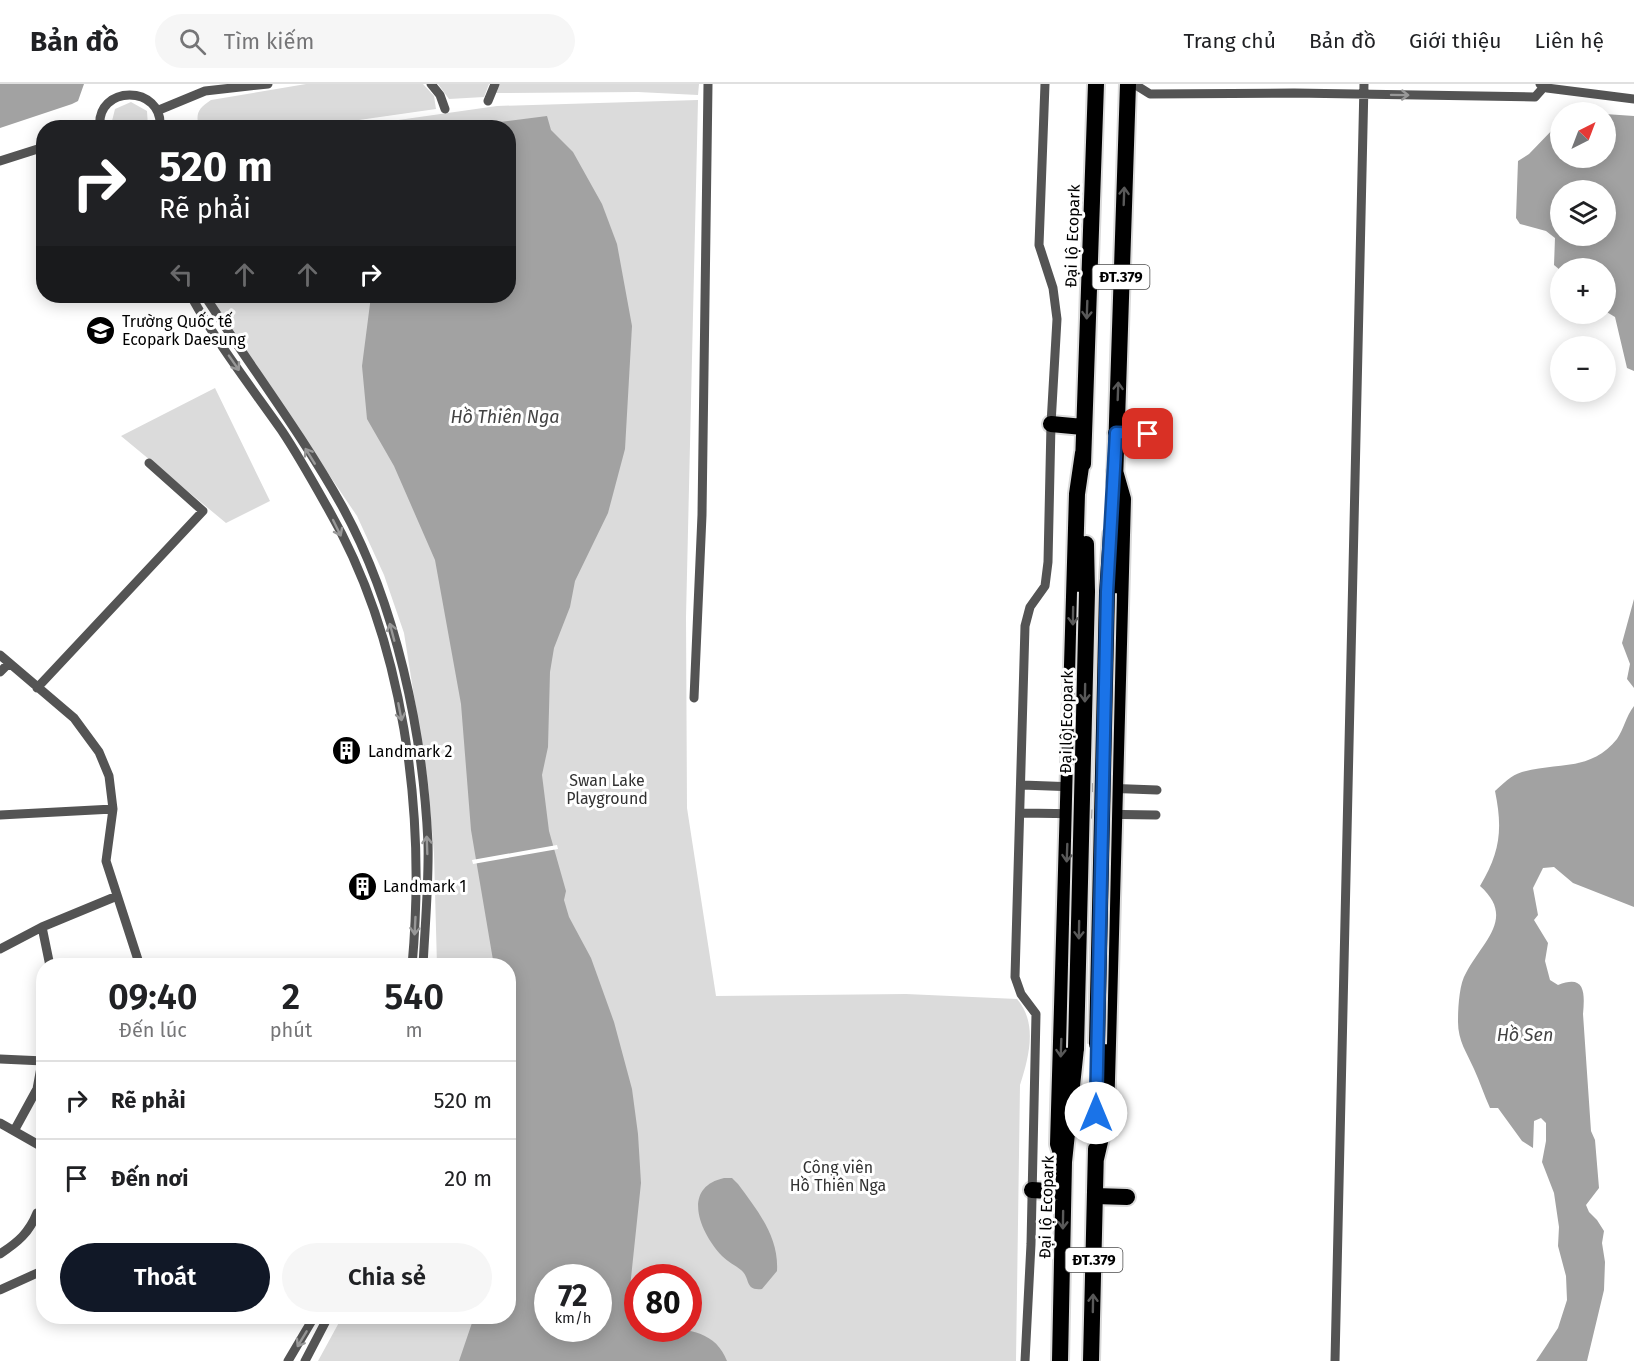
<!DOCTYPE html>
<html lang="vi">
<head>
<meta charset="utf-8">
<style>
	body { margin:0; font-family:"Fira Sans",sans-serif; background:#f6f6f6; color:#202124; height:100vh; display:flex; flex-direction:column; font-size:22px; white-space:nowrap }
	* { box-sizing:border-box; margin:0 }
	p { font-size:20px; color:#757577 }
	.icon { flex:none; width:33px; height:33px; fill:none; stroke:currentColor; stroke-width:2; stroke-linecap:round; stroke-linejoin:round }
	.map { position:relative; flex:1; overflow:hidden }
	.details { position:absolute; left:36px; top:874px; width:480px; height:366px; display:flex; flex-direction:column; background:#fff; border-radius:24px; box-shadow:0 3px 15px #0003 }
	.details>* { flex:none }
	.top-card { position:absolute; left:36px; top:36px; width:480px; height:183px; border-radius:24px; box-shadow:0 3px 15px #0003; background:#202124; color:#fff; overflow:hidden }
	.needle { width:39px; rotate:42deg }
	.fabs { position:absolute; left:1550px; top:18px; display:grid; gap:12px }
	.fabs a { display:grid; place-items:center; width:66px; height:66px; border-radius:50%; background:#fff; box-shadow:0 3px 15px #0003; font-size:30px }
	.speed { position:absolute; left:534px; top:1180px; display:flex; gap:12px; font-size:30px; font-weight:700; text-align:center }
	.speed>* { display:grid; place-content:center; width:78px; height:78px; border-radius:50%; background:#fff; box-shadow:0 3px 15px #0003; line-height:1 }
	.speed small { font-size:15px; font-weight:400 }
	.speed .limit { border:9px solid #d22; background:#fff; color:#111 }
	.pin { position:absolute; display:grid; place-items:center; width:51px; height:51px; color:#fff; margin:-26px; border-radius:12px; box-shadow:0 3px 9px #0006 }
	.me { position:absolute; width:66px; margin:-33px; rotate:0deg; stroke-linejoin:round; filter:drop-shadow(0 0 4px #0008) }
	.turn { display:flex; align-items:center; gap:21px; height:126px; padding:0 24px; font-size:27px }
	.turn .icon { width:78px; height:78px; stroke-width:2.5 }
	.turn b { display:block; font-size:42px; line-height:51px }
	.lanes { display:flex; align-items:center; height:57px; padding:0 24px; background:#0003; justify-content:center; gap:30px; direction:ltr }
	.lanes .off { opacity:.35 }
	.eta { display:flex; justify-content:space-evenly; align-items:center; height:102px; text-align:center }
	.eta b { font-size:36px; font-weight:600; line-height:42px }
	.cta { display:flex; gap:12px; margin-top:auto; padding:12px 24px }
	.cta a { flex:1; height:69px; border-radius:36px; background:#111827; color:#fff; font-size:24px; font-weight:600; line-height:69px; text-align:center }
	.cta a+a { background:#f6f6f6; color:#202124 }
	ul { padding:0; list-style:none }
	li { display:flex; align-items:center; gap:18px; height:78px; padding:0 24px; border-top:2px solid #e0e0e0 }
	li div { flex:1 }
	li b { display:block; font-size:22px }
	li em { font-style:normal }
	header { display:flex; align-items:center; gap:36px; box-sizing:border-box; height:84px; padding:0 30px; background:#fff; border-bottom:2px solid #e0e0e0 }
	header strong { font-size:28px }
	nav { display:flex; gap:33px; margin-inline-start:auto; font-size:21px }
	.search { width:420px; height:54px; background:#f6f6f6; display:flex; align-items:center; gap:15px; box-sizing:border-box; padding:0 21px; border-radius:33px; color:#757577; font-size:22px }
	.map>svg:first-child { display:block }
	.green { fill:#dbdbdb; fill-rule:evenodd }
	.water { fill:#a2a2a2; fill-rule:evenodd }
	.pier { fill:#fff }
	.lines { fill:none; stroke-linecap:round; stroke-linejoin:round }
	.highway-casing { stroke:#dbdbdb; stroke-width:20 }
	.street { stroke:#545454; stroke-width:9 }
	.highway { stroke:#000; stroke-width:16 }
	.highway-bridge-casing { stroke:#dbdbdb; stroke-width:20; stroke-linecap:butt }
	.highway-bridge { stroke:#000; stroke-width:16 }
	.oneway { stroke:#989898 }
	.oneway2 { stroke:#595959 }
	.route-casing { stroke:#114b97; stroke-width:15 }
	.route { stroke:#1a73e8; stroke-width:10 }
	.labels { text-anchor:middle; stroke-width:6; stroke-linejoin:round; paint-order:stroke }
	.shield { fill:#fff; stroke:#4c4c4c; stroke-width:1.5 }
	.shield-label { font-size:15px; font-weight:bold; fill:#000 }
	.street-label { font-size:16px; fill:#000; stroke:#fff }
	.poi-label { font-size:16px; fill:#000; stroke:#fff; text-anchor:start }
	.park-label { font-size:16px; fill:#323232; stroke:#fff }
	.water-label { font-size:18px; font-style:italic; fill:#434343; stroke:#fff }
</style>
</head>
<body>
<header>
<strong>Bản đồ</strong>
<div class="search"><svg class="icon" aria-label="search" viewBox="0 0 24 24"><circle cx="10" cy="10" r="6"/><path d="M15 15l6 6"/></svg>Tìm kiếm</div>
<nav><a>Trang chủ</a><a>Bản đồ</a><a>Giới thiệu</a><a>Liên hệ</a></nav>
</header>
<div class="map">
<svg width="1634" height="1277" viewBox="0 0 1634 1277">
	<rect width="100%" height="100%" fill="#fff"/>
	<!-- green -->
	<path class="green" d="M306 0H423L434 12 436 25 310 43H199C195 29 199 24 211 16Z
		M438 0H489L484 13 449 15Z
		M498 0H699L698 11 638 8 494 9Z
		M698 16 686 533 687 724 716 912 906 910 1017 915C1038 939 1029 973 1020 1001L1016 1277H318L342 1233H508V882H437L434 770 428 700 404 549 384 491 357 432 208 212H508V44L349 43 497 22ZM548 1194H598V1245H548ZM638 1194H688V1245H638Z
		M131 18 147 27 148 43H113L112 37 115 25Z
		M215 304 270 417 226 439 121 352Z"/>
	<!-- water -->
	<path class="water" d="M0 0H84L78 17 72 20 0 44Z
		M1605 30 1634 32V287L1627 284 1615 233 1605 227V184L1560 186 1554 181 1555 154 1546 147 1520 140 1516 134 1518 77 1529 70 1557 41 1560 42V74H1605ZM1605 106V152H1560V106Z
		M547 32 551 46 573 68 602 120 617 160 632 242 625 365 608 429 575 497 570 523 554 564 550 588 548 663 542 691 549 747 566 807 564 816 569 833 591 874 614 938 632 1005 638 1050 641 1099 629 1213 637 1221 638 1245C670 1245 713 1239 727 1277H459L474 1233H508V882H494L471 746 461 620 435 476 394 382 367 335 362 282 371 212H508V44L460 43ZM548 1194H598V1245H548Z
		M1634 515V604L1627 595 1630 580 1622 559Z
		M1634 622V823L1573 799 1554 783 1543 784 1533 804 1538 831 1534 836 1548 859 1545 877 1550 896 1558 901C1585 890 1585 908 1583 930L1591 1047 1595 1056 1599 1104 1586 1121 1589 1128 1597 1136 1604 1147 1602 1159 1605 1178 1604 1206 1587 1277H1536L1558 1244 1567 1216 1566 1192 1558 1162 1559 1143 1554 1109 1542 1078 1546 1057V1039L1541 1034 1534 1037 1533 1064 1522 1057 1498 1024H1490C1484 1011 1480 998 1474 985 1467 969 1458 957 1458 938 1458 925 1459 900 1466 889 1483 857 1516 834 1480 802 1500 768 1503 746 1495 707 1503 700 1511 691 1522 688 1556 678 1591 688 1617 655 1624 645 1626 632 1634 622Z
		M724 1094H732L738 1100C758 1127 779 1153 777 1187L762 1205C744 1207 751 1194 741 1186 735 1181 728 1178 722 1172 701 1150 680 1104 724 1094Z"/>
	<!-- pier -->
	<path class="pier" d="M557 761 558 765 473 780 472 776Z"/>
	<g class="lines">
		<defs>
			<path id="highway" d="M1051 340 1083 343
				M1116 349 1148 350
				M1083 380 1096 0
				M1115 398 1128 0
				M1086 460 1087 508
				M1107 509 1111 451
				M1096 1075 1106 1032 1123 415 1115 387
				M1064 1078 1058 1060 1077 410 1083 369
				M1032 1106 1063 1108
				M1095 1112 1127 1113
				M1060 1277 1064 1078 1076 964
				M1091 1277 1096 1065"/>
		</defs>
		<!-- highway casing -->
		<use href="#highway" class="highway-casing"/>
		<!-- street -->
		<path class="street" d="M431 0 440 11 445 25
			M1134 0 1150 10 1294 9 1535 13 1543 4
			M1540 0 1547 4 1634 15
			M488 17 495 0
			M159 26 205 7 268 0
			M100 44C95 0 164 0 160 44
			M0 77 44 63
			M191 212C217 259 251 303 282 347 298 371 312 396 326 421 405 556 426 729 412 882
			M205 212C250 282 301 349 342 422 396 520 423 648 428 759 429 800 425 841 423 882
			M0 571 74 634 99 668 109 692 113 725 106 777 140 882
			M0 588 9 579
			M37 604 203 427 149 379
			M694 614 702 431 708 0
			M1022 701 1157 706
			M1021 729 1156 731
			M0 731 113 725
			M42 843 50 882
			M0 865 42 843 117 812
			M0 975 44 977
			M0 1039 44 1064
			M14 1047 37 1005 44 967
			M0 1170C18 1158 29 1149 37 1129
			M0 1206 44 1186
			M288 1277 314 1233
			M305 1277 328 1233
			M1025 1277 1031 1160 1036 930 1021 910 1015 893 1025 542 1030 523 1045 502 1048 478 1051 340 1057 235 1053 204 1039 161 1045 0
			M1335 1277 1364 0"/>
		<!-- highway -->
		<use href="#highway" class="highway"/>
		<defs>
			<path id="highway-bridge" d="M1097 960 1107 509
				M1076 964 1087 508"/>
		</defs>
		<!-- highway-bridge casing -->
		<use href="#highway-bridge" class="highway-bridge-casing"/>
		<!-- highway-bridge -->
		<use href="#highway-bridge" class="highway-bridge"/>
	</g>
	<!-- one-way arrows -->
	<defs><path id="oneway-shaft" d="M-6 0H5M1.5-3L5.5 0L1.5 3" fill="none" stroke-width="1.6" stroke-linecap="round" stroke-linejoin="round" transform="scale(1.5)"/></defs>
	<g class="oneway">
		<use href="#oneway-shaft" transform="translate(1400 11) rotate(1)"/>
		<use href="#oneway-shaft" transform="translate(234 279) rotate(55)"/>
		<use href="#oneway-shaft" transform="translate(310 372) rotate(-122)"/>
		<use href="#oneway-shaft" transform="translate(337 444) rotate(64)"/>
		<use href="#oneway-shaft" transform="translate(392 548) rotate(-105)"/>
		<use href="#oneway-shaft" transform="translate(400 628) rotate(79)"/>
		<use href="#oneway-shaft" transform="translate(427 761) rotate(-92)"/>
		<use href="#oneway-shaft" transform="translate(415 842) rotate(93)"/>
		<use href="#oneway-shaft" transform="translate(302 1255) rotate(121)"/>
	</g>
	<g class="oneway2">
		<use href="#oneway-shaft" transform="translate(1124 112) rotate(-88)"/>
		<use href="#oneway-shaft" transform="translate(1087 226) rotate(92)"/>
		<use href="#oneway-shaft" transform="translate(1118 307) rotate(-88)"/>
		<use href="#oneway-shaft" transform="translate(1073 532) rotate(91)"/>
		<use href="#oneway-shaft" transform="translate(1085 609) rotate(91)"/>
		<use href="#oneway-shaft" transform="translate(1067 769) rotate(92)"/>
		<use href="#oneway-shaft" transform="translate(1079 846) rotate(91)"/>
		<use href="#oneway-shaft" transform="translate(1061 964) rotate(92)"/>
		<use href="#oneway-shaft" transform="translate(1063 1136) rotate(91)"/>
		<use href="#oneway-shaft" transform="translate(1093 1219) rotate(-89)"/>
	</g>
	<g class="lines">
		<defs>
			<path id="route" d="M1096 1029 1107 508 1116 349 1148 350"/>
		</defs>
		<!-- route casing -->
		<use href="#route" class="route-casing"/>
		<!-- route -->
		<use href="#route" class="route"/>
	</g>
	<!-- icons -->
	<defs>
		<symbol id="school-disc" viewBox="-11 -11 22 22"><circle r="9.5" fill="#000" stroke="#fff"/><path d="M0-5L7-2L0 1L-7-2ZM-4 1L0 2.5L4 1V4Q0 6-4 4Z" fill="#fff"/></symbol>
		<symbol id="building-disc" viewBox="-11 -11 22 22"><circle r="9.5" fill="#000" stroke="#fff"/><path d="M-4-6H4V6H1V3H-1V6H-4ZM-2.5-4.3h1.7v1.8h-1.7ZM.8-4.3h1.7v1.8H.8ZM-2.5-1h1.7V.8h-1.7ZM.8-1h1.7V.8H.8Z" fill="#fff"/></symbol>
	</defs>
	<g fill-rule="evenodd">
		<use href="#school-disc" x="84" y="230" width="33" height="33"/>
		<use href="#building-disc" x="330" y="650" width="33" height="33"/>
		<use href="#building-disc" x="346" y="786" width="33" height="33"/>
	</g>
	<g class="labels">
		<!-- shield labels -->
		<g class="shield">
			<rect x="1092.5" y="181" width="57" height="24" rx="4.5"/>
			<rect x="1065.5" y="1164" width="57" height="24" rx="4.5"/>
		</g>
		<g class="shield-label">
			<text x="1121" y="198">ĐT.379</text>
			<text x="1094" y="1181">ĐT.379</text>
		</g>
		<!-- street labels -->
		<g class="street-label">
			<text transform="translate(1072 152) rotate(-88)" y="6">Đại lộ Ecopark</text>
			<text transform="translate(1066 638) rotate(-89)" y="6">Đại lộ Ecopark</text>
			<text transform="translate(1046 1123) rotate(-88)" y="6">Đại lộ Ecopark</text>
		</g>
		<!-- poi labels -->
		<g class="poi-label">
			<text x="122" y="243">Trường Quốc tế<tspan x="122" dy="18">Ecopark Daesung</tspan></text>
			<text x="368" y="673">Landmark 2</text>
			<text x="383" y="808">Landmark 1</text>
		</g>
		<!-- park labels -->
		<g class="park-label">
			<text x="607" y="702">Swan Lake<tspan x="607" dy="18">Playground</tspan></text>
			<text x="838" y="1089">Công viên<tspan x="838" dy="18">Hồ Thiên Nga</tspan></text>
		</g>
		<!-- water labels -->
		<g class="water-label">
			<text x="505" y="339">Hồ Thiên Nga</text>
			<text x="1525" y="957">Hồ Sen</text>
		</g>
	</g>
</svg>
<div class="fabs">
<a><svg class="needle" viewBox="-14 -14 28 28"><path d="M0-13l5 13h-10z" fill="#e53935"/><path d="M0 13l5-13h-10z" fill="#757577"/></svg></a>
<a><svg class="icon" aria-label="layers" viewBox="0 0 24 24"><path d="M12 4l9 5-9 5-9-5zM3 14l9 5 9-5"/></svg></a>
<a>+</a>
<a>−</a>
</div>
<div class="speed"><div>72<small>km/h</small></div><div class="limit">80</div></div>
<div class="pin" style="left:1148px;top:350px;background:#d93025"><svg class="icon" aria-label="arrive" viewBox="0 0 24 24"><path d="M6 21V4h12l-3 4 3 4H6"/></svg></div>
<svg class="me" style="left:1096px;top:1029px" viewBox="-20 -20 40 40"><circle r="19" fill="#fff"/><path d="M0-13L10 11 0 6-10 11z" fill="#1a73e8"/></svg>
<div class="top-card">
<div class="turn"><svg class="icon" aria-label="right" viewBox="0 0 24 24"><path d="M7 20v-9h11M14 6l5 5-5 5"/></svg><div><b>520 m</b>Rẽ phải</div></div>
<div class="lanes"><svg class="icon off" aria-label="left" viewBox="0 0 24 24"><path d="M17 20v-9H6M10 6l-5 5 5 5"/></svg><svg class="icon off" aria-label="ahead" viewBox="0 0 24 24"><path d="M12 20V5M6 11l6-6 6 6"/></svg><svg class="icon off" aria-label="ahead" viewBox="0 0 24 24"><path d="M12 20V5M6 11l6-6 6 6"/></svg><svg class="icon" aria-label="right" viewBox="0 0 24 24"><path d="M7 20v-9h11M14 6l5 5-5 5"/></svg></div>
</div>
<section class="details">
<div class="eta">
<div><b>09:40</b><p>Đến lúc</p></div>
<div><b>2</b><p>phút</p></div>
<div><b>540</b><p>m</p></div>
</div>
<ul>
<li><svg class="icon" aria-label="right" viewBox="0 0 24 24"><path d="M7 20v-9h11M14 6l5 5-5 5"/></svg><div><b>Rẽ phải</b></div><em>520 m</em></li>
<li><svg class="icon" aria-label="arrive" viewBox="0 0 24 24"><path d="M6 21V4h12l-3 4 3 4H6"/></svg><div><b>Đến nơi</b></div><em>20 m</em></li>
</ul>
<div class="cta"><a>Thoát</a><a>Chia sẻ</a></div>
</section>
</div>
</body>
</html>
